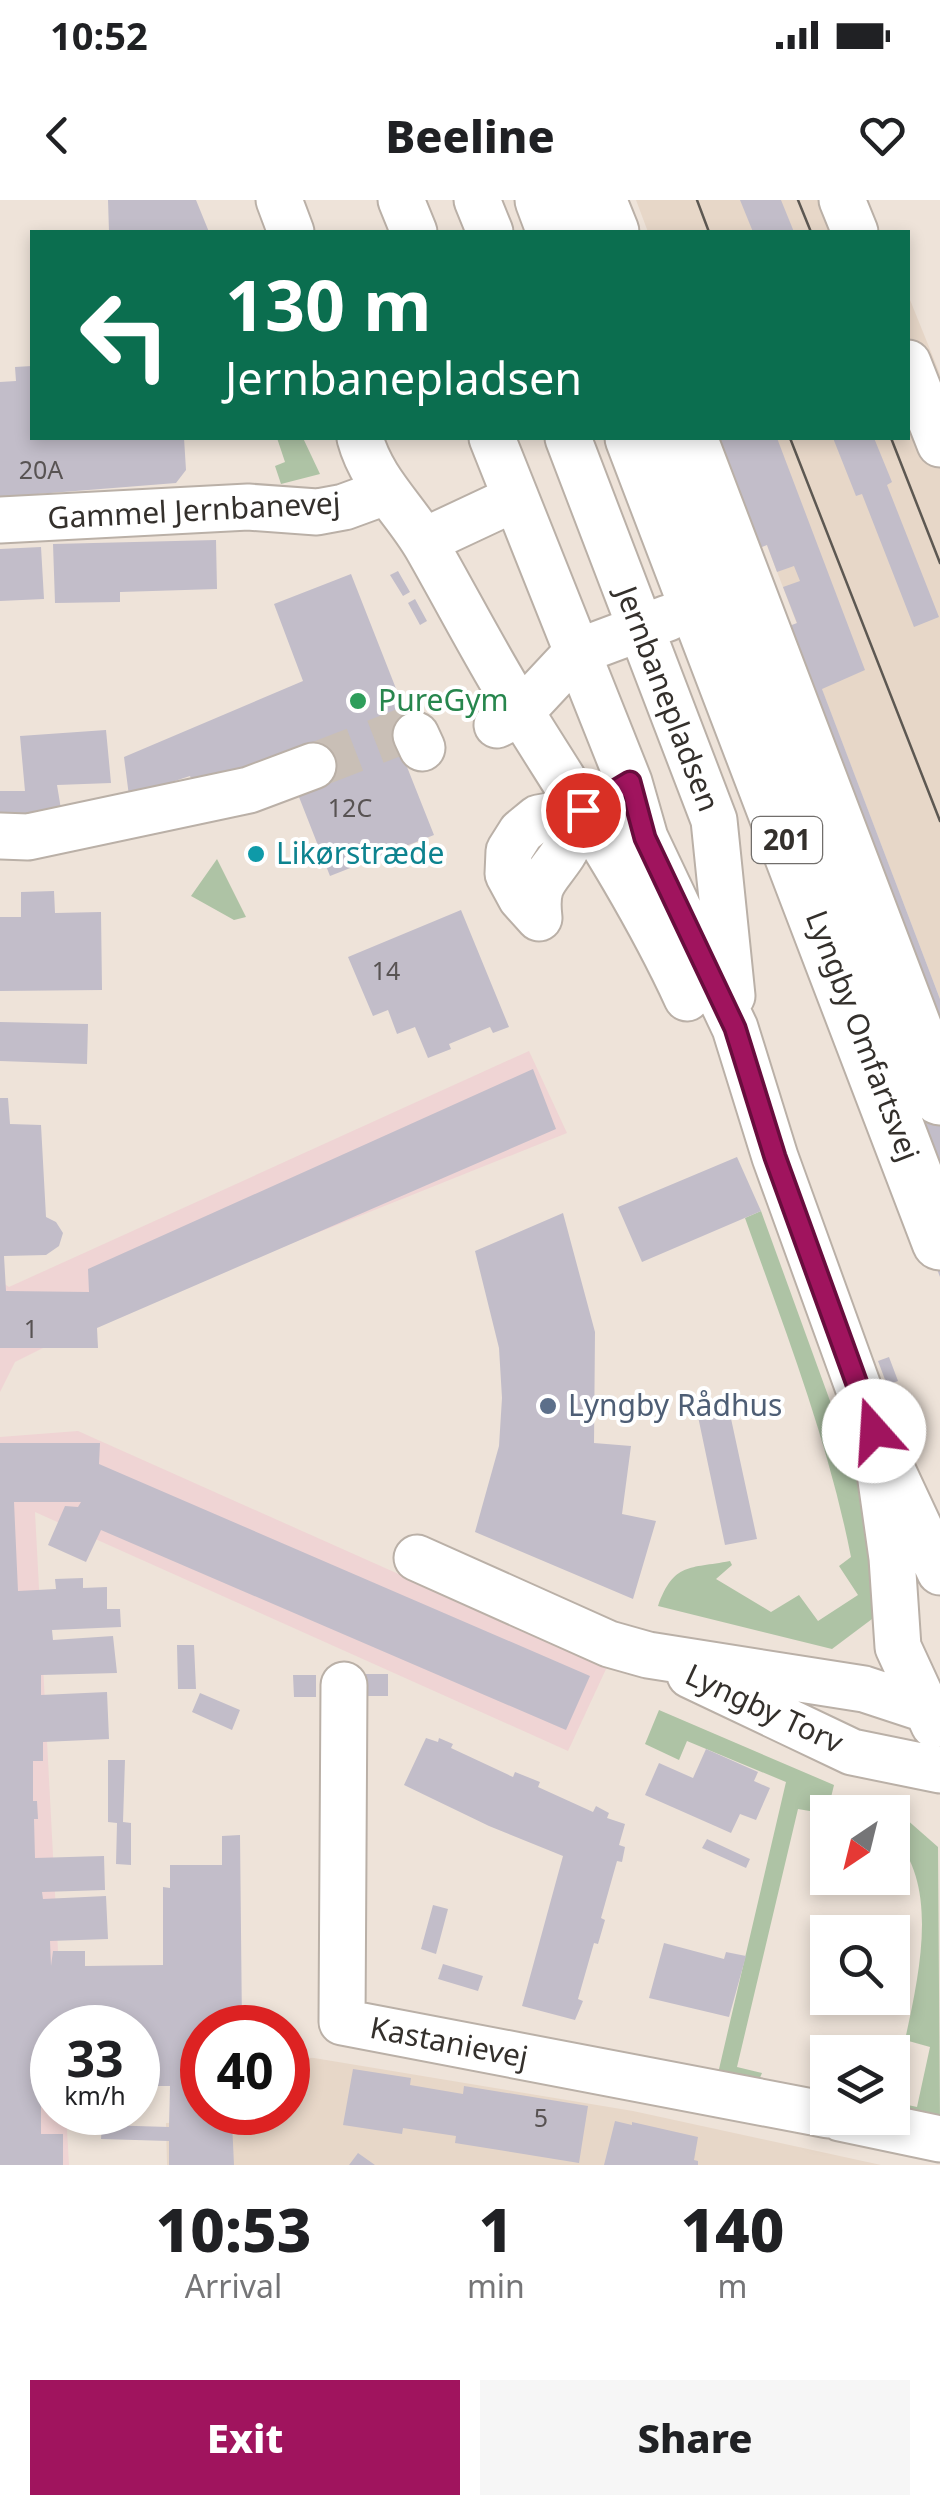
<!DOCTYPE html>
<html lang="en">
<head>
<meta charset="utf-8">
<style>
	body { margin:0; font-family:"Noto Sans",sans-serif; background:#f6f6f6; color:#202124; height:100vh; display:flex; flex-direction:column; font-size:38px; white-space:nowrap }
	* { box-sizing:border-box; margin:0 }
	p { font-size:32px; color:#757577 }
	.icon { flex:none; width:55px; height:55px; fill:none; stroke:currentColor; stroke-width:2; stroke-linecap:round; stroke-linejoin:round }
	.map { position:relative; height:1965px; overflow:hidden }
	.side { display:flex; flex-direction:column; background:#fff; flex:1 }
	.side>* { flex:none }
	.banner { position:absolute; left:30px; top:30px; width:880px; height:210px; border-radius:0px; box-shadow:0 5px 15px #0003; background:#0b6e4f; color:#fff; overflow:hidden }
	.needle { width:65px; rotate:215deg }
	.fabs { position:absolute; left:810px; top:1595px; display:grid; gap:20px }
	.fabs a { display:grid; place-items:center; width:100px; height:100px; border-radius:0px; background:#fff; box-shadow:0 5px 15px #0003; font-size:50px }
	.speed { position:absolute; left:30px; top:1805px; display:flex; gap:20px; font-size:50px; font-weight:700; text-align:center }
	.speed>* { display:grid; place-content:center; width:130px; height:130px; border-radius:50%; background:#fff; box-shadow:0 5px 15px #0003; line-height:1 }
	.speed small { font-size:25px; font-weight:400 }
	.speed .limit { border:15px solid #d22; background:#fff; color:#111 }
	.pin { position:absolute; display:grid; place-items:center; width:85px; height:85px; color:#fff; margin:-42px; border:5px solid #fff; border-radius:50%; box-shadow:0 2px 10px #0007 }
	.me { position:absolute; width:110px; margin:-55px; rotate:341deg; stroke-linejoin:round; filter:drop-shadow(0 0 8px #0008) }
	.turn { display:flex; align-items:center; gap:35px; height:210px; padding:0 30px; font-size:45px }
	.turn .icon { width:130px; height:130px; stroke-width:2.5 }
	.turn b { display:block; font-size:70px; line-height:85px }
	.eta { display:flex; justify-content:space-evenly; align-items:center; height:170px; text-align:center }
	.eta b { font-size:60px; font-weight:800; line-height:70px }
	.cta { display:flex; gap:20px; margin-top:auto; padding:20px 30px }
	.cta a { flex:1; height:115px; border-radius:0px; background:#a0145e; color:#fff; font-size:40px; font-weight:800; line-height:115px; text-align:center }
	.cta a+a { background:#f6f6f6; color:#202124 }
	.status { display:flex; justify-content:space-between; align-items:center; height:70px; padding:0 50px; background:#fff; direction:ltr }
	.status svg { height:28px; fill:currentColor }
	header { display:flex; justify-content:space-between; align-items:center; height:130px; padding:0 30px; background:#fff; font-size:45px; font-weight:800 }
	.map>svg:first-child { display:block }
	.commercial { fill:#efd4d4 }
	.built { fill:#e7d7c8 }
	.green { fill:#aec3a5 }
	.building { fill:#c2bdc9 }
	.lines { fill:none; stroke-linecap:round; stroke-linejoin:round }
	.minor-tunnel { stroke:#c9bfb6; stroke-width:45; stroke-dasharray:45 22; stroke-linecap:butt }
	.minor-casing { stroke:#bab0a7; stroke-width:49 }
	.highway-casing { stroke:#bab0a7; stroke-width:59 }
	.minor { stroke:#fff; stroke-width:45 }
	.highway { stroke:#fff; stroke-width:55 }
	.tram { stroke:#5d5852; stroke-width:2.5 }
	.route-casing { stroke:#680d3d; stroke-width:25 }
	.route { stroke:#a0145e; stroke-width:18 }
	.leisure-dot { fill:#2e9e5b; stroke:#fff; stroke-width:4 }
	.culture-dot { fill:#0f9aa8; stroke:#fff; stroke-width:4 }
	.service-dot { fill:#5c6f8a; stroke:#fff; stroke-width:4 }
	.labels { text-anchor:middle; stroke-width:8; stroke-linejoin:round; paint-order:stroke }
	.number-label { font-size:25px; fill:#585353 }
	.shield { fill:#fff; stroke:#716e6b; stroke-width:2.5 }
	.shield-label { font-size:28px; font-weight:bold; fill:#34302c }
	.street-label { font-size:30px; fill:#34302c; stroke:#fff }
	.leisure-label { font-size:30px; fill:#27864d; stroke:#fff; text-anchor:start }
	.culture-label { font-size:30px; fill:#0d838f; stroke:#fff; text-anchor:start }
	.service-label { font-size:30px; fill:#4e5e75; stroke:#fff; text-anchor:start }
</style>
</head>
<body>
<div class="status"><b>10:52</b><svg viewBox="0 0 49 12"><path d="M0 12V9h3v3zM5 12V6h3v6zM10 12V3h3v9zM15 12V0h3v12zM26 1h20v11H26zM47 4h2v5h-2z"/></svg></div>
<header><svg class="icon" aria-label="back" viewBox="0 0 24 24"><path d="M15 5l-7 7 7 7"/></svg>Beeline<svg class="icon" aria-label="heart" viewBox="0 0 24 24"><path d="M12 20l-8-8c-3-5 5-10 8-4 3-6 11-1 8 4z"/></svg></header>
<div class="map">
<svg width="940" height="1965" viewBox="0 0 940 1965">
	<rect width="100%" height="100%" fill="#eee3d9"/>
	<!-- commercial -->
	<path class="commercial" d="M529 851 567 933 95 1122 15 1162 0 1192V1081L9 1087Z
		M78 1231 607 1467 568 1551 35 1312 62 1827 52 1828V1912L66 1913 69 1965H0V1237Z"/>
	<!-- built -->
	<path class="built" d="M636 0H851L864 32H648Z
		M908 95 940 174V799L726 238H908Z
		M288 1857 314 1858 633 1911 881 1965H167L166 1923 235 1921V1913L288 1912Z"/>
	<!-- green -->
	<path class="green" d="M277 238H303L320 274 281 284 275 266 285 262Z
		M217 659 246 717 234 720 191 696Z
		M761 1011 858 1278 884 1410 832 1449 658 1406C674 1362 689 1369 730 1361L732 1365 716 1379 771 1412 799 1395 818 1421 858 1395 839 1366 851 1357C828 1240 785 1130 745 1018Z
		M659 1510 834 1585 827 1614 798 1609 737 1867 762 1873 759 1880 716 1882 786 1582 687 1541 679 1560 645 1544Z
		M859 1596 897 1611 938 1647 940 1923 893 1912 894 1902 917 1907 930 1847 905 1840C919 1775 940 1685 893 1636L892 1612H853Z"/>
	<!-- building -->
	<path class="building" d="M108 0H196L209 32H109Z
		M740 0H781L794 32H753Z
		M32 166V238H184L186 270 176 283 0 297V182L16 181 15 167Z
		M620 238H777L865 470 822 489 940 799V1077L704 458 797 423 783 387 800 381 794 366 777 372 767 345 711 367Z
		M833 238H874L892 282 887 285 939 417 914 427 862 294 856 296Z
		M216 340 217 389 120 392V402L55 403 53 344Z
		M41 347 44 399 0 401V349Z
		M398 371 410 392 403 396 390 375Z
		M351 374 404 509 380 519 385 531 392 529 434 635 330 676 288 569 230 592 222 572 193 583 190 576 129 596 124 557 303 481 274 404Z
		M415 399 427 421 420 425 408 403Z
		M106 530 111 583 57 585 62 615 0 626V591H25L20 536Z
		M54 691 55 713 101 712 102 790 0 791V717H21V692Z
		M461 710 509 827 493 833 490 827 449 844 451 849 428 858 415 827 397 834 388 810 373 816 348 757Z
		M0 822 88 824 87 864 0 861Z
		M533 869 556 929 97 1128 98 1148H0V898H8L10 924 41 925 46 1017 56 1022 63 1033 59 1046 46 1055 4 1056 6 1091 89 1092 88 1069Z
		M737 957 761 1011 642 1062 618 1007Z
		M563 1013 595 1132 594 1243 631 1246 622 1314 656 1321 633 1399 475 1332 499 1246 502 1198 499 1148 475 1051Z
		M889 1157 898 1181 887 1185 878 1161Z
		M727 1200 757 1339 725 1345 696 1207Z
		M0 1243H100L99 1264 590 1476 566 1530 101 1330 86 1362 48 1345 65 1306 78 1307 81 1302H14L18 1391 56 1389 55 1379 83 1378V1388L107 1387V1409H120L121 1427 52 1430 53 1440 113 1436 117 1473 41 1475V1495L107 1492 109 1539 43 1542V1561H33V1601H37L38 1619H34L35 1658 104 1656 105 1690 42 1692 43 1699 106 1696 108 1739 50 1741 51 1766 53 1751H85V1766L163 1765V1687L170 1688V1665H222V1636L240 1635 242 1828H202V1912H228V1922H232L234 1965H169V1941L101 1939 102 1925 169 1927 170 1886H138V1828H52V1885H41V1934H63V1965H0Z
		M177 1445H194L196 1489H178Z
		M366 1474H388V1496H366Z
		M293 1475H316V1497H294Z
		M200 1493 240 1510 232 1530 192 1512Z
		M426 1538 438 1542 439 1538 453 1544 451 1548 513 1577 515 1572 540 1582 538 1587 593 1612 596 1606 609 1613 607 1618 625 1624 619 1645 625 1647 622 1662 617 1661 601 1718 605 1720 598 1744 594 1743 578 1799 583 1801 575 1820 522 1806 563 1656 489 1626 404 1585Z
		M706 1549 758 1572 754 1581 770 1588 756 1620 740 1614 731 1633 645 1595 659 1563 693 1578Z
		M108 1560H125L123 1622 131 1623V1665L116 1664 117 1623 108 1622Z
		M707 1639 750 1659 746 1668 702 1648Z
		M433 1705 448 1709 436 1754 421 1749Z
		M664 1743 724 1759 726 1752 746 1756 729 1817 649 1798Z
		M443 1764 483 1776 478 1791 438 1779Z
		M353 1869 411 1878 410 1885 463 1894 464 1886 588 1906 579 1963 455 1943 456 1936 403 1928 402 1934 343 1925Z
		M615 1921 632 1925V1922L698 1937 694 1960 698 1961V1965H604Z
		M358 1953 375 1965H349Z"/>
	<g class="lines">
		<!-- minor-tunnel -->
		<path class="minor-tunnel" d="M313 566 403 531 416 535"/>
		<defs>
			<path id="minor" d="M279 0 291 32
				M401 0 414 32
				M477 0 490 32
				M842 0 855 32
				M908 163 940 244
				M360 238C372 282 405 309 427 347 459 403 488 460 522 514 580 607 641 698 687 798
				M492 238 629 582 645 638 735 828 775 957 874 1231 940 1372
				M568 238 714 620 732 796
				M0 320 248 307 317 312 344 307 385 292
				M424 341 516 298
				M497 525 521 512 577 452 668 418
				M416 535 422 548
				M0 636 28 637 249 590 313 566
				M539 718 521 698 508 674 509 651 521 632 538 618 583 610 606 596
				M539 718C535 682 545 681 563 654 571 642 576 624 583 610
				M880 1273 892 1358 898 1447 934 1525
				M417 1358 609 1444 648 1455 864 1489 940 1514
				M690 1475 852 1552 940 1570
				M344 1485 342 1822 828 1915
				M840 1918 940 1939"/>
			<path id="highway" d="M543 0 555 32
				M598 0 611 32
				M633 238 940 1042
				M689 238 940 897"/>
		</defs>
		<!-- minor casing -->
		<use href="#minor" class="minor-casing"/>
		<!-- highway casing -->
		<use href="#highway" class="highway-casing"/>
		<!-- minor -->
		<use href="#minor" class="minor"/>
		<!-- highway -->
		<use href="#highway" class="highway"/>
		<!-- tram -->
		<path class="tram" d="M697 0 709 32
			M798 0 811 32
			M790 238 940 621
			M891 238 940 363"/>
	</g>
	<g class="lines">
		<defs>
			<path id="route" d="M583 610 630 582 645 638 735 828 775 957 874 1231"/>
		</defs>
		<!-- route casing -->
		<use href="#route" class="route-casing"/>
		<!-- route -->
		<use href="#route" class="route"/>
	</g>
	<!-- markers -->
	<circle class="leisure-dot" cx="358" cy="501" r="10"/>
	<circle class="culture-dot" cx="256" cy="654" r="10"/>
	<circle class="service-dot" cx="548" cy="1206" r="10"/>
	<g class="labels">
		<!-- number labels -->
		<g class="number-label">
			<text x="41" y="279">20A</text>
			<text x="350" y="617">12C</text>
			<text x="386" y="780">14</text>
			<text x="31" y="1138">1</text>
			<text x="541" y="1927">5</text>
		</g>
		<!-- shield labels -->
		<rect class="shield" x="752" y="617" width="70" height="46" rx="8"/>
		<g class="shield-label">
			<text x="787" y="650">201</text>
		</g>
		<!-- street labels -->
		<g class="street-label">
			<text transform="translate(194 311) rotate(-3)" y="10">Gammel Jernbanevej</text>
			<text transform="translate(667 499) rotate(69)" y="10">Jernbanepladsen</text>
			<text transform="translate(862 836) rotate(69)" y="10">Lyngby Omfartsvej</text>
			<text transform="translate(764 1509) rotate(25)" y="10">Lyngby Torv</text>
			<text transform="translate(449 1843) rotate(11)" y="10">Kastanievej</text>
		</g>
		<!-- leisure labels -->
		<g class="leisure-label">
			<text x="378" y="511">PureGym</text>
		</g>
		<!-- culture labels -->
		<g class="culture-label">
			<text x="276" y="664">Likørstræde</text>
		</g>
		<!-- service labels -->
		<g class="service-label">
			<text x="568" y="1216">Lyngby Rådhus</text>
		</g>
	</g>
</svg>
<div class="fabs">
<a><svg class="needle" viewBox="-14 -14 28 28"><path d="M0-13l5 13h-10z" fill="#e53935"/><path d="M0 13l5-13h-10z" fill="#757577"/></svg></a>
<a><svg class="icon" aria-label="search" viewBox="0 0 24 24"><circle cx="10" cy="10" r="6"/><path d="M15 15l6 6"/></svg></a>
<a><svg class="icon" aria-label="layers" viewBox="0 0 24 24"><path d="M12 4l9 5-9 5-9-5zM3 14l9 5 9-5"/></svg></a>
</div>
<div class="speed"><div>33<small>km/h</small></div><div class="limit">40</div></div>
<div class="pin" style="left:583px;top:610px;background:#d93025"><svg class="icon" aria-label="arrive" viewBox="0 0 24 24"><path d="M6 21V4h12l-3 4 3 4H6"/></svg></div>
<svg class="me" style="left:874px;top:1231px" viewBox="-20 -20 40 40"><circle r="19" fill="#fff"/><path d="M0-13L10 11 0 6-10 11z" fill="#a0145e"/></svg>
<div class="banner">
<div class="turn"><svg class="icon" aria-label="left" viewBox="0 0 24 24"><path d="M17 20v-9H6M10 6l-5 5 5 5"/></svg><div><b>130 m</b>Jernbanepladsen</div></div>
</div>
</div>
<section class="side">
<div class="eta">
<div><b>10:53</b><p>Arrival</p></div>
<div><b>1</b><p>min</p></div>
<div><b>140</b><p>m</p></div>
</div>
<div class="cta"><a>Exit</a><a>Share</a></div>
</section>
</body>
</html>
